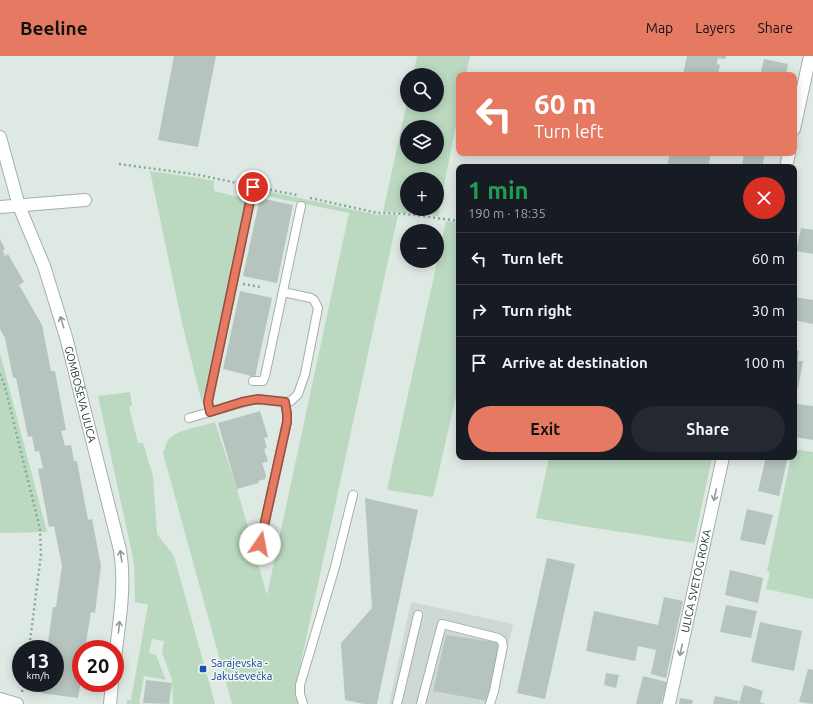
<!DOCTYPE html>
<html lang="en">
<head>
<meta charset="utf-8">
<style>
	body { margin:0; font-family:Ubuntu,sans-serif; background:#242831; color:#f1f3f6; height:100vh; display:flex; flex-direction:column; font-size:15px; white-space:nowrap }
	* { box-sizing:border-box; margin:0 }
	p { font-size:13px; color:#9ea1a6 }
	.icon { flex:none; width:22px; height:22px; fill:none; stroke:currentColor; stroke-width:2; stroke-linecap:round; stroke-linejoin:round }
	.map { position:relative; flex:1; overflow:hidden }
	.side { position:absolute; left:456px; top:108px; width:341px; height:296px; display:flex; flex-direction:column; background:#171b24; border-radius:8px; box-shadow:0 2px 10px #0003 }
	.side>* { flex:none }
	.top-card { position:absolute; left:456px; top:16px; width:341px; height:84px; border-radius:8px; box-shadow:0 2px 10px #0003; background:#e67961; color:#fff; overflow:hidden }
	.controls { position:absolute; left:400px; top:12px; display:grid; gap:8px }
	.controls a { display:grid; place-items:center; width:44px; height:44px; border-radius:50%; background:#171b24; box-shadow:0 2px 10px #0003; font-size:20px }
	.speed { position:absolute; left:12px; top:584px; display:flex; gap:8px; font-size:20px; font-weight:700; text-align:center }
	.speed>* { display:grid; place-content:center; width:52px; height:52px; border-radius:50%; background:#171b24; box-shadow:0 2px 10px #0003; line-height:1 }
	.speed small { font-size:10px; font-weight:400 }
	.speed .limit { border:6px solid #d22; background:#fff; color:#111 }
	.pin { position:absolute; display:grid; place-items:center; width:34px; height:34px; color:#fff; margin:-17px; border:2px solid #fff; border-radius:50%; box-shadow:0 1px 4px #0007 }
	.me { position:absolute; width:44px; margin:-22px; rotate:12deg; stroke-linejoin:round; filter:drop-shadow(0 0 3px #0008) }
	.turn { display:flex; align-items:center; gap:14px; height:84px; padding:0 12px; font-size:18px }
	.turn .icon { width:52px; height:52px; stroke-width:2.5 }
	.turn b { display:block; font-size:28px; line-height:34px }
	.round { display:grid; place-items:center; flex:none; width:42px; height:42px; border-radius:21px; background:#242831 }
	.overview { display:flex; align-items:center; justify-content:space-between; height:68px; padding:0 12px }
	h1 { font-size:24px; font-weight:700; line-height:30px; color:#1e9e55 }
	.cta { display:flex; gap:8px; margin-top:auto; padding:8px 12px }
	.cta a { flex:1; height:46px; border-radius:24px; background:#e67961; color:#111; font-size:16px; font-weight:700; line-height:46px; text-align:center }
	.cta a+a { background:#242831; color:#f1f3f6 }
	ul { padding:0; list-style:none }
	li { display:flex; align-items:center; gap:12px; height:52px; padding:0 12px; border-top:1px solid #363941 }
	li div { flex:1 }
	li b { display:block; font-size:15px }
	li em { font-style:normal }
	header { display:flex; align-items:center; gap:24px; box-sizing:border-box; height:56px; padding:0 20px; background:#e67961; color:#111 }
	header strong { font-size:19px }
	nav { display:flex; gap:22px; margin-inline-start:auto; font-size:14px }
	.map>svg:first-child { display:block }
	.built { fill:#ced9d3 }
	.green { fill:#bad9c0; fill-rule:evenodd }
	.building { fill:#b5c4bd }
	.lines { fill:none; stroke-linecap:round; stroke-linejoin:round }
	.service-casing { stroke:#a3b0aa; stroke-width:10 }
	.minor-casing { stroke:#a3b0aa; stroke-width:14 }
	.path { stroke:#82aa9b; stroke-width:2.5; stroke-dasharray:2 3; stroke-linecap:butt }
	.service { stroke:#fff; stroke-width:8 }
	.minor { stroke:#fff; stroke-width:12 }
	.oneway { stroke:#909c98 }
	.route-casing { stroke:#964f3f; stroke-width:10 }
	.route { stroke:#e67961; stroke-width:7 }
	.transit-dot { fill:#1a4fb4; stroke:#f0f6f2; stroke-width:1.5 }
	.labels { text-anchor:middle; stroke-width:3; stroke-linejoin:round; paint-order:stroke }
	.street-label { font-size:11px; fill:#223830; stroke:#f0f6f2 }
	.transit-label { font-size:11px; fill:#164399; stroke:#f0f6f2; text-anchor:start }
</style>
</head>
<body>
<header>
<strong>Beeline</strong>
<nav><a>Map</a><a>Layers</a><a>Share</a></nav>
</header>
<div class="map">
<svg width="813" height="648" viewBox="0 0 813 648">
	<rect width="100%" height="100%" fill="#dfe9e4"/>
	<!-- built -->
	<path class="built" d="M411 546 513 568 494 648H389Z"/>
	<!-- green -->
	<path class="green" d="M417 0H470L466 19H459V54L438 160 416 157 383 156 407 46V49H437V19H413ZM407 71H437V101H407ZM407 123H437V153H407Z
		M150 115 199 122 214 125V135L239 141 241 134 247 137 202 347 182 267Z
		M262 136H271L378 159H398L295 634 298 648H232L163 397C165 394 165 390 167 386 173 374 203 370 215 366L237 433 267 539 349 157 256 138Z
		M446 165 459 167V327L433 441 387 434Z
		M0 297 47 476 0 477Z
		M130 336 132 349 129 351 138 387H143L153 420 157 478 174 500 215 648H173L172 624 162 597 164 585 152 583 149 597 156 599 166 624 144 620 139 648H127V644H131L148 549 135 546 134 507 98 340Z
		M794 393 813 396V543L766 533 770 516 767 515 791 401H794Z
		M549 401H712L694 487 582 470 536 462Z"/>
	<!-- building -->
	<path class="building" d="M174 0H216L198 91 158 84Z
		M687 0H726L725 3 718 2 717 8 720 9 718 19H683Z
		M764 3 788 8 786 19H760Z
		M670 97H711L708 111H667Z
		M744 97H765L762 111H742Z
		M260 142 293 149 277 227 243 220Z
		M801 172 813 174V198L796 195Z
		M0 183 5 193 3 195 5 200 8 198 24 226 19 229 42 269 51 315H55L66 374 61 375 65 390 71 389 74 405H77L88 464 92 463 101 510 95 557 91 556 85 593H81V625L78 642 41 637 42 627H55V593H47L53 551H56L62 510 54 470 49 471 38 413 43 412 39 395 35 396 32 380 28 381 16 322H13L5 282 0 273Z
		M240 235 272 242 255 321 223 313Z
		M794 241 813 244V268L794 264Z
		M794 294 799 295 798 305H803L798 332 794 331Z
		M797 348 813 350V384L794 381V351L797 352Z
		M260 355 268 381 264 382 267 392 264 393 268 405 262 407 266 419 265 423 258 425 259 427 237 433 218 367Z
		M766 401H788L779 440 758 435Z
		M365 442 418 454 377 648H364L345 644 341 587 372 552Z
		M747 453 773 459 765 489 740 484Z
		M547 502 575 508 545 643 517 637Z
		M730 514 763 522 758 547 725 539Z
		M664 541 683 545 666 622 651 618 656 594 638 590 635 605 586 595 594 555 658 569Z
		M726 549 757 555 751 582 720 576Z
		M760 566 802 575 794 615 751 606Z
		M446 579 501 587 488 645 433 635Z
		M808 613 813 614V648L799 646Z
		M606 617 619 619 616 632 604 629Z
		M643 620 667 626 661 648H636Z
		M146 624 172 627 169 648 143 647Z
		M744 629 763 635 760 646 766 648H739Z
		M715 640 739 645 738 648H713Z
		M680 642 693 644 692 648H679Z"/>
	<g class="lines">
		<defs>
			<path id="service" d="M253 325H263L265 320 301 150
				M210 356 208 346 209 340 253 131
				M189 362 252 344H263L285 346 291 345 298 338 305 318 318 252 314 244 311 242 283 236
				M260 488 287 366V358L285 346
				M303 648 300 638V629L335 511 353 439
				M397 648 418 559
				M421 648 442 568 498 582 502 585 503 590 494 635 490 648"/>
			<g id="minor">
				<path d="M794 73 810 0"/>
				<path id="s1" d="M0 81 19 150 44 210 66 281 120 494C126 530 119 567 115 602"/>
				<path d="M786 111 789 97"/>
				<path d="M0 151 85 144"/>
				<path d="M0 643 17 648"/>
				<path d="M110 648 112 627"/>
				<path id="s2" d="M669 648 723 401"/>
			</g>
		</defs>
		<!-- service casing -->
		<use href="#service" class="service-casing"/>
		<!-- minor casing -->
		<use href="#minor" class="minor-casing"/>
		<!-- path -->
		<path class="path" d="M119 108 199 119 242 128
			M265 133 297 139
			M310 142 378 157 407 158 459 165
			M243 228 260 231
			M0 318 4 327 40 473 41 499 29 593
			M22 636 24 627"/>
		<!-- service -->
		<use href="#service" class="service"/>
		<!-- minor -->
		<use href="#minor" class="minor"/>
	</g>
	<!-- one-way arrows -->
	<defs><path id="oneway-shaft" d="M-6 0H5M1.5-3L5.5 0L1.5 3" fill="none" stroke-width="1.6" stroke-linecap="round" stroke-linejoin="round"/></defs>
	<g class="oneway">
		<use href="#oneway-shaft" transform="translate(62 266) rotate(-107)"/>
		<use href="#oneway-shaft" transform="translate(715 439) rotate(102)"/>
		<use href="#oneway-shaft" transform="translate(121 500) rotate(-98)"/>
		<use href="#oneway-shaft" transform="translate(119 571) rotate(-84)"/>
		<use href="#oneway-shaft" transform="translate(681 594) rotate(102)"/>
	</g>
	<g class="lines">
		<defs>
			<path id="route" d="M253 131 208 346 210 356 242 346 258 343 285 346 287 358V366L260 488"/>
		</defs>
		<!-- route casing -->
		<use href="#route" class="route-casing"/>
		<!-- route -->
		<use href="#route" class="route"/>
	</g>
	<!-- markers -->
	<rect class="transit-dot" x="199" y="609" width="8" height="8" rx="2"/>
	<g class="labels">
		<!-- street labels -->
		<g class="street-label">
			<text dy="4" stroke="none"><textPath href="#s1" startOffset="270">GOMBOŠEVA ULICA</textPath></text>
			<text dy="4" stroke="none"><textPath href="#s2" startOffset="126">ULICA SVETOG ROKA</textPath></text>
		</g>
		<!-- transit labels -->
		<g class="transit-label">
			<text x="211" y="611">Sarajevska -<tspan x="211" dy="13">Jakuševečka</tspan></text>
		</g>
	</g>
</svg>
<div class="controls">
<a><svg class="icon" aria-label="search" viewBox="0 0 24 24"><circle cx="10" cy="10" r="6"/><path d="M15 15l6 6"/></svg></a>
<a><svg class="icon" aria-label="layers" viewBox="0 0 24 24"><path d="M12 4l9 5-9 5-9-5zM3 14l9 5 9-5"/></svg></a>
<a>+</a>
<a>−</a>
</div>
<div class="speed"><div>13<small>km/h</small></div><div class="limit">20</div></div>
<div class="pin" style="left:253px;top:131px;background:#d93025"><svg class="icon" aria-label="arrive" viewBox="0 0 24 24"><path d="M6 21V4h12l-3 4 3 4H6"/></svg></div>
<svg class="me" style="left:260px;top:488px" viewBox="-20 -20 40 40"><circle r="19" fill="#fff"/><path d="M0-13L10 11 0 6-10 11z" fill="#e67961"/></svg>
<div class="top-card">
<div class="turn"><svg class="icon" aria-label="left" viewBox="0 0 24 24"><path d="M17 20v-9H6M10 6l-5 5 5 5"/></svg><div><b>60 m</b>Turn left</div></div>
</div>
<section class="side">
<div class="overview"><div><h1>1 min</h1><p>190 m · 18:35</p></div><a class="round" style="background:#d93025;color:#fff"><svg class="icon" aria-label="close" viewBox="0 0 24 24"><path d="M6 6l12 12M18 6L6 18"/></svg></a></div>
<ul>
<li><svg class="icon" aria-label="left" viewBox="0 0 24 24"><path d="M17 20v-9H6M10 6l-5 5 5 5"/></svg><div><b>Turn left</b></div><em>60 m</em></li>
<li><svg class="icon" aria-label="right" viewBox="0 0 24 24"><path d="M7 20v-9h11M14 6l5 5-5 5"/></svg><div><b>Turn right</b></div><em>30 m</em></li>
<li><svg class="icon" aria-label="arrive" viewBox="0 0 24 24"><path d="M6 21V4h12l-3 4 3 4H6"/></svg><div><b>Arrive at destination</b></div><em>100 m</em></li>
</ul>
<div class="cta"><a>Exit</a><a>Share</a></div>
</section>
</div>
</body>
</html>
